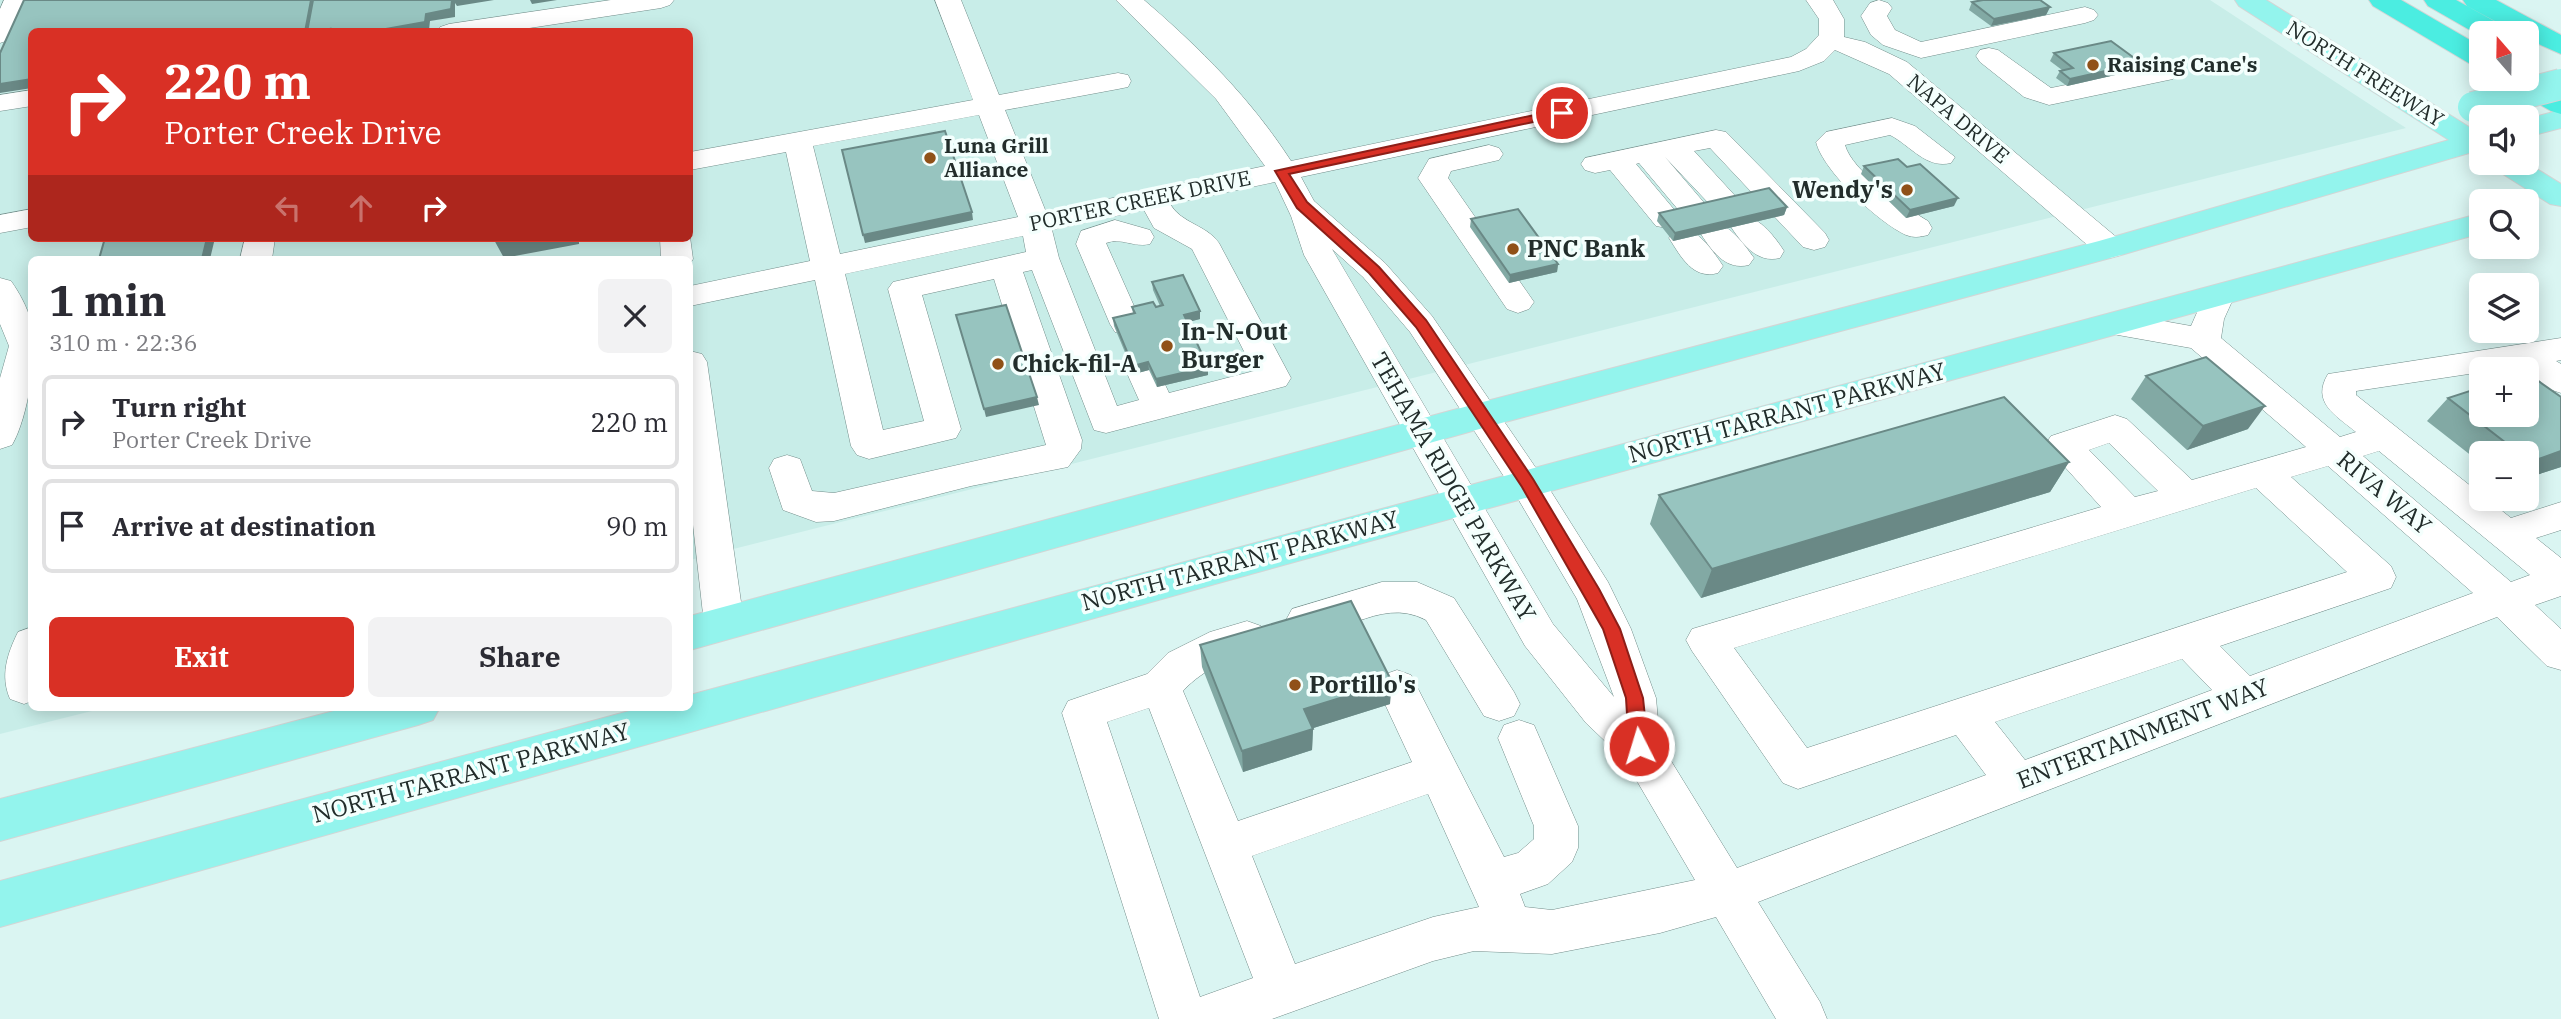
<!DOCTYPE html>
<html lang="en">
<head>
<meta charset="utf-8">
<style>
	body { margin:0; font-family:"IBM Plex Serif",serif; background:#f2f2f3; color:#2b2b33; height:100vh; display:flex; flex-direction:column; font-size:26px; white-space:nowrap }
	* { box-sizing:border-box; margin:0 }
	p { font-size:23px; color:#7c7c81 }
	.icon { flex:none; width:38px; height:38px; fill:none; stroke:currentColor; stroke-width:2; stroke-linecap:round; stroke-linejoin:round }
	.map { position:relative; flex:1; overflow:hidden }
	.details { position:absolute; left:28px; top:256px; width:665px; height:455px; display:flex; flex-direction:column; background:#fff; border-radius:10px; box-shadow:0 4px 18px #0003 }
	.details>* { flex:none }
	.banner { position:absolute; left:28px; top:28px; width:665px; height:214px; border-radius:10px; box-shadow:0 4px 18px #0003; background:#d93025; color:#fff; overflow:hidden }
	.needle { width:46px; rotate:340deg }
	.fabs { position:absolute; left:2469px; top:21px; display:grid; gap:14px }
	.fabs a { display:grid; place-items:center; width:70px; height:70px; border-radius:10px; background:#fff; box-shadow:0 4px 18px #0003; font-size:35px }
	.pin { position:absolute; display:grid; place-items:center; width:60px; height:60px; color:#fff; margin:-30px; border:4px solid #fff; border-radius:50%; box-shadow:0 2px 7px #0007 }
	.me { position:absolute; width:77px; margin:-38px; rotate:355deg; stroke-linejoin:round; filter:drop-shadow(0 0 5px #0008) }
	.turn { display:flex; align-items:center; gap:24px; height:147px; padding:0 21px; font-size:32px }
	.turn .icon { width:91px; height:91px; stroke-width:2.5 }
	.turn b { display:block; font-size:49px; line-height:60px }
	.lanes { display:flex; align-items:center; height:66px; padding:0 21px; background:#0003; justify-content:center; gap:35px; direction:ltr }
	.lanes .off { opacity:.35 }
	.round { display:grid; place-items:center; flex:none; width:74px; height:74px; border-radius:10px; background:#f2f2f3 }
	.overview { display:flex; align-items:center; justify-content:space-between; height:119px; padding:0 21px }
	h1 { font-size:42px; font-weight:800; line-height:52px }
	.action { display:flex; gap:14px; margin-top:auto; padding:14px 21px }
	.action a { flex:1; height:80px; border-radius:10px; background:#d93025; color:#fff; font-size:28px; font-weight:800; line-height:80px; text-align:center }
	.action a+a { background:#f2f2f3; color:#2b2b33 }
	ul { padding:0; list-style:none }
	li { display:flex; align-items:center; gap:21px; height:94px; margin:0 14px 10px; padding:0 7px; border:4px solid #e1e1e2; border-radius:10px }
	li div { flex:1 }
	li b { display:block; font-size:26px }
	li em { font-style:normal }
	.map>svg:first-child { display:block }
	.built { fill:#c8ede8; fill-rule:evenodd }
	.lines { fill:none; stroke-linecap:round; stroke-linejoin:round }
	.minor-casing { stroke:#738d8a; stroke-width:1 }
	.major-casing { stroke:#d3d5d5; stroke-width:2 }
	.highway-casing { stroke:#d3d5d5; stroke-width:2 }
	.minor { fill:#fff; fill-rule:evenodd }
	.major { fill:#93f4ed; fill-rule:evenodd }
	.highway { fill:#4bede1; fill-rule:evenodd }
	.major-bridge-casing { stroke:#d3d5d5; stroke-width:32; stroke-linecap:butt }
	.major-bridge { stroke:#93f4ed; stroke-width:30 }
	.wall { fill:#82a9a4 }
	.shaded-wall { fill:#6a8986 }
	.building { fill:#97c4bf; stroke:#6a8986; stroke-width:2 }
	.route { fill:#d93025; stroke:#8d1f18; stroke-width:2 }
	.poi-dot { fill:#905118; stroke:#f4fffd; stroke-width:2.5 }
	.labels { text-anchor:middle; stroke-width:7; stroke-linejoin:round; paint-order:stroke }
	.far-poi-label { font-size:21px; font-weight:bold; fill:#222d2b; stroke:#f4fffd; text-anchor:start }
	.far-street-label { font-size:21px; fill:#222d2b; stroke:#f4fffd }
	.poi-label { font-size:24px; font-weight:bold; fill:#222d2b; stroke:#f4fffd; text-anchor:start }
	.street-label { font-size:24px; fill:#222d2b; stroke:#f4fffd }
</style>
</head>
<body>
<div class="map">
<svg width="2561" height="1019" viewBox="0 0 2561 1019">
	<rect width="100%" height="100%" fill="#daf5f2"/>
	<!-- built -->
	<path class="built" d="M0 0H2210L2406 128 690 560V259H32V707H108L0 734ZM32 32H690V238H32Z"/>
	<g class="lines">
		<defs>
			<path id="minor" d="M4 0H30L9 40 0 43V9Z
				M611 0H674L670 5 661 8 503 32H436L440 27 449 24Z
				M935 0H961L999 95 1118 73 1128 75 1131 81 1128 87 1118 89 1005 110 1046 212 1265 166 1216 99 1116 0H1144C1200 48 1251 99 1291 161L1791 57 1806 49 1819 35V19L1806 0H1833L1844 19V37L1865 42 1907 62 2121 241 2125 248 2121 255 2110 258 2099 255 1889 74 1835 50 1824 61 1799 71 1301 177 1314 201 1385 263 1432 316 1540 474 1608 582 1631 629 1656 698 1660 743 1737 868 1986 775 1956 735 1798 789 1783 783 1692 651 1686 640 1692 629 2101 507 2045 445 2051 436 2115 415 2127 419 2192 480 2306 447 2191 348 2118 335 2107 332 2102 324 2107 316 2118 313 2191 326 2207 290 2218 287 2229 290 2234 297 2224 319 2221 338 2340 437 2356 432C2335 415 2311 402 2328 374L2561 338V360L2556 361 2561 364V393L2549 389 2527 373V369L2518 367 2482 369V372L2356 391V395L2482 495V499H2487L2511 518 2561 502V530L2536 538 2561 558V596L2535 605 2561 629V670L2547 666 2497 617 1758 902 1820 1002 1827 1019H1776L1716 917 1660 933 1552 954 1474 951 1433 961 1272 1019H1159L1062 713 1068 701 1147 674 1168 653 1210 632 1247 621 1261 626 1267 637 1261 648C1232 658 1204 668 1183 691L1238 821 1412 762 1377 687 1383 675 1397 670 1411 675 1504 857 1518 853 1534 839V826L1498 738 1504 725 1519 720 1534 725 1578 826V848L1572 862 1548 884 1520 894 1525 907 1552 910 1695 880 1624 759 1586 723 1525 646 1304 255 1291 216 1275 182 1170 204C1182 224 1207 225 1219 243L1291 378 1286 386 1106 433 1094 430 1032 270 1023 272 1082 440 1081 449 1068 467 971 486 834 521 816 522 783 510 769 468 774 459 787 455 800 459 812 491 834 493 1046 445 994 279 922 295 961 429 956 438 869 459 857 455 851 446 815 280 690 306V286L810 261 786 152 690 170V152L973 100ZM979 115 1018 217 840 254 813 146ZM1144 210 1154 228 1192 249 1254 371 1169 393 1155 363 1143 359 1131 363 1126 371 1139 400 1117 406 1059 258 1052 230ZM1023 236 1026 252 893 282 888 289 924 421 883 430 845 274ZM1332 249 1363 277 1410 332 1514 492 1577 599 1614 697 1553 624ZM2109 443 2158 491 2135 497 2089 450ZM2379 451 2530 575 2511 582 2363 456ZM2328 466 2473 593 2250 676 2220 646 2391 588 2396 577 2391 566 2291 477ZM2256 488 2347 572 1807 748 1734 648ZM2182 659 2212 690 2025 760 1995 722ZM1149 708 1253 978 1200 997 1107 722ZM1428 794 1479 907 1433 917 1295 964 1252 856Z
				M1879 0 1888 3 1892 8 1887 16 1895 30 1921 42 2085 7 2094 10 2098 15 2094 20 2085 23 1921 58 1883 45 1871 35 1861 16 1870 3Z
				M1989 48 1998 50 2051 88 2164 65 2173 67 2177 73 2173 79 2049 105 2024 97 1980 62 1976 56 1980 50Z
				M32 90V106L0 111V95Z
				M1892 118 1915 126 1955 157 1951 163C1926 169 1911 146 1890 135L1845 145C1852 171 1904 207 1928 221L1932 228 1928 235C1920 237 1914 238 1906 235 1879 223 1823 171 1816 142L1826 132Z
				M1716 130 1726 132 1825 233 1829 240 1825 247 1814 250 1803 247 1710 148 1694 151 1738 199 1742 205 1738 211 1727 214 1716 211 1665 157 1712 212 1708 219 1697 221 1686 219 1639 163 1636 164 1682 219 1678 226 1667 228 1656 226 1610 170 1595 173 1585 170 1581 164 1585 158Z
				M1489 145 1499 148 1503 154 1499 160 1451 171 1448 178 1534 302 1529 309 1518 313 1507 309 1418 178 1429 159Z
				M32 209V227L0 233V215Z
				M1744 215C1761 219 1775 237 1784 251L1780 258C1756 264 1741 242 1729 224L1733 217Z
				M1115 220 1150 230 1154 237 1150 244C1134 248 1121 237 1106 243L1142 324 1137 332 1126 335 1115 332 1110 324 1076 244 1081 231Z
				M1714 222C1731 226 1744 244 1754 258L1749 265C1725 271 1711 250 1699 231L1703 224Z
				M1684 228C1701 233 1713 251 1723 266L1718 273C1693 280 1681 257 1669 238L1673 231Z
				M690 237 693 259 690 264V259H661L660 238Z
				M245 238H275L272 259H240Z
				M0 278 11 281C19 292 27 307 31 321 39 350 28 418 12 445L0 449V378L9 346 0 324Z
				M690 351 702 354 707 362 744 623 738 634 724 639 710 634 704 623 690 498Z
				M1382 582H1417L1454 598 1514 692 1520 704 1514 716 1499 721 1484 716 1426 620C1377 594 1336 646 1292 631L1286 620 1292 609Z
				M32 627V701L24 704 10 699C0 676 7 654 18 632Z"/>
			<path id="major" d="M2235 0H2266L2477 132 2482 131V157L2469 153 2121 255 1483 428 690 650V616L1483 402 2099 241 2449 140 2239 6Z
				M2561 110V128L2527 137V119Z
				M2491 163H2527L2561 184V206L2550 204 2495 169Z
				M2482 213V233L1215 584 0 927V881L644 707H690V695Z
				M349 707H440L433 720 418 725 0 841V799Z"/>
			<path id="highway" d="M2369 0H2401L2482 47V67L2472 65 2373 6Z
				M2424 0H2456L2505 27 2509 33H2482V37L2428 6Z
				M2463 0H2496L2561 35V54L2527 39V33H2517L2467 6Z
				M2527 74 2561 93V114L2551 111 2506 85 2502 79H2527Z"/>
		</defs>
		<!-- minor casing -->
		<use href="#minor" class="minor-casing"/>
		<!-- major casing -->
		<use href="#major" class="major-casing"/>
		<!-- highway casing -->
		<use href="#highway" class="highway-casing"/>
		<!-- minor -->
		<use href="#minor" class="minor"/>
		<!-- major -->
		<use href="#major" class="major"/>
		<!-- highway -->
		<use href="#highway" class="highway"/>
		<defs>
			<path id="major-bridge" d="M2473 107 2561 84"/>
		</defs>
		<!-- major-bridge casing -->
		<use href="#major-bridge" class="major-bridge-casing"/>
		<!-- major-bridge -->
		<use href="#major-bridge" class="major-bridge"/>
	</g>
	<!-- wall -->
	<path class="wall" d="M1972 2 2050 7 2046 15 1991 26 1969 10Z
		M2054 53 2141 63 2137 70 2067 86 2056 78 2060 71 2062 70 2050 61Z
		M1864 166 1954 206 1906 218 1861 174Z
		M1787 207 1784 215 1673 241 1657 221 1659 213Z
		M1471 219 1558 264 1557 272 1509 283 1470 227Z
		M1152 282 1200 311V319L1187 322 1208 375 1157 387 1149 370 1134 374 1114 326 1113 318 1133 314 1132 307 1160 306 1153 290Z
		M2146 376 2248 429 2187 450 2131 399Z
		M2561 397V467L2527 478V453H2482V464L2427 421 2448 398Z
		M2069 462 2050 492 1701 598 1650 524 1659 495Z
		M1200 645 1390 704 1313 728 1312 750 1243 772 1202 667Z"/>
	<!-- shaded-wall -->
	<path class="shaded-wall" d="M311 0H317L311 32H305Z
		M452 0H494L457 6 455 3V17L430 21 429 30 419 32H369L426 14Z
		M530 0H557L532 4Z
		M2050 7 2046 15 1991 26 1994 19Z
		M2141 63 2137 70 2067 86 2070 79Z
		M32 79V88L0 93V84Z
		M1958 198 1954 206 1906 218 1910 210Z
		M1787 207 1784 215 1673 241 1675 233Z
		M972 212 973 220 865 243 863 235Z
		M207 238H215L210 259H202Z
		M493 238H579V244L504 258Z
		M1558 264 1557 272 1509 283 1510 275Z
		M1200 311V319L1185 323 1184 315Z
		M1148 362 1149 370 1134 374 1133 366Z
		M1208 367V375L1157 387 1156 379Z
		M1037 397 1039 405 986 417 984 409Z
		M2265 406 2248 429 2187 450 2203 426Z
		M2561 451V467L2527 478V465L2530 462Z
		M2069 462 2050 492 1701 598 1712 569Z
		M1392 682 1390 704 1304 731V709Z
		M1313 729 1312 750 1243 772 1242 751Z"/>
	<!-- building -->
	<path class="building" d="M24 0H311L305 32H232L233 29 232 32H32V79L0 84V53Z
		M313 0H452L451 9 426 14 425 22 369 32H329L330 29 317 32H307Z
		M1983 0H2040L2050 7 1994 19 1972 2Z
		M2111 41 2141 63 2070 79 2060 71 2073 68 2054 53Z
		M945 131 972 212 863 235 842 150Z
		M1898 159 1907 167 1920 164 1958 198 1910 210 1864 166Z
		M1769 188 1787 207 1675 233 1659 213Z
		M1518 209 1558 264 1510 275 1471 219Z
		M105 238H207L202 259H99Z
		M1183 275 1200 311 1184 315 1208 367 1156 379 1148 362 1133 366 1113 318 1135 313 1132 307 1153 302 1156 307 1163 305 1152 282Z
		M1006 305 1037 397 984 409 956 315Z
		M2206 357 2265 406 2203 426 2146 376Z
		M2527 373 2561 397V451L2530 462 2527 460V453H2519L2448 398 2482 387V415H2527Z
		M2004 397 2069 462 1712 569 1659 495Z
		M1351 601 1392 682 1304 709 1313 729 1242 751 1200 645Z"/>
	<!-- route -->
	<path class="route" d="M1562 109 1568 113 1566 115 1289 174 1307 202 1379 267 1426 320 1533 479 1599 589 1620 629 1643 698 1648 746 1645 751H1632L1629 746 1626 698 1603 629 1522 487 1416 327 1369 273 1297 208 1275 171Z"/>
	<!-- markers -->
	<g class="poi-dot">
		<circle cx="2093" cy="65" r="7"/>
		<circle cx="930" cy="158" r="7"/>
		<circle cx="1907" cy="190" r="7"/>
		<circle cx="1513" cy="249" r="7"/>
		<circle cx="1167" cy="346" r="7"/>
		<circle cx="998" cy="364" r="7"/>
		<circle cx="1295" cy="685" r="7"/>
	</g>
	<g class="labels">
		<!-- far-poi labels -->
		<g class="far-poi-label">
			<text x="2107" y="72">Raising Cane's</text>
			<text x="944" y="153">Luna Grill<tspan x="944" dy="24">Alliance</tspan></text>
		</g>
		<!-- far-street labels -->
		<g class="far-street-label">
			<text transform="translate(2365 74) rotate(32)" y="7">NORTH FREEWAY</text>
			<text transform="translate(1958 119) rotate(40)" y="7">NAPA DRIVE</text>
			<text transform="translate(1140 201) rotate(-12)" y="7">PORTER CREEK DRIVE</text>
		</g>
		<!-- poi labels -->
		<g class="poi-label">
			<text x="1893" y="198" text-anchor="end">Wendy's</text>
			<text x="1527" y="257">PNC Bank</text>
			<text x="1181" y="340">In-N-Out<tspan x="1181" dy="28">Burger</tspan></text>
			<text x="1012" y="372">Chick-fil-A</text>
			<text x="1309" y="693">Portillo's</text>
		</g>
		<!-- street labels -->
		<g class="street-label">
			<text transform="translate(1787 413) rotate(-15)" y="8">NORTH TARRANT PARKWAY</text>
			<text transform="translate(1453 487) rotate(60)" y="8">TEHAMA RIDGE PARKWAY</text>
			<text transform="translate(2384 493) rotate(40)" y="8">RIVA WAY</text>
			<text transform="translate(1240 561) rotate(-15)" y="8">NORTH TARRANT PARKWAY</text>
			<text transform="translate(2143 734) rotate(-21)" y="8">ENTERTAINMENT WAY</text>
			<text transform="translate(471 773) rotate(-15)" y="8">NORTH TARRANT PARKWAY</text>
		</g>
	</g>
</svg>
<div class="fabs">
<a><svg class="needle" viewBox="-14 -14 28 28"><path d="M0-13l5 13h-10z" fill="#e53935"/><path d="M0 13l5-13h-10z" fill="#7c7c81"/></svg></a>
<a><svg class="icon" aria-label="sound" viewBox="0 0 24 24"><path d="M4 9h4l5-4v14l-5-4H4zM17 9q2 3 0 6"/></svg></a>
<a><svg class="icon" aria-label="search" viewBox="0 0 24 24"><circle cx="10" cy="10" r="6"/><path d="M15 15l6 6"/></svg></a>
<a><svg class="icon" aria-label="layers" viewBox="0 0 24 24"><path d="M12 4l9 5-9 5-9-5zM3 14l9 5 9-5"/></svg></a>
<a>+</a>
<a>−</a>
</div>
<div class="pin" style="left:1562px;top:113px;background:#d93025"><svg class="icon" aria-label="arrive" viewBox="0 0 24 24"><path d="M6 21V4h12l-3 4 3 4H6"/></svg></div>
<svg class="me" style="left:1639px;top:746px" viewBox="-20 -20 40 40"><circle r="17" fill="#d93025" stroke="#fff" stroke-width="3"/><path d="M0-11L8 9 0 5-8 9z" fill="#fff"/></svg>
<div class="banner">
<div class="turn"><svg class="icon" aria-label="right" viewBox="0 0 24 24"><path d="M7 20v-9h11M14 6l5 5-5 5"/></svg><div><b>220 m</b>Porter Creek Drive</div></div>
<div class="lanes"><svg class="icon off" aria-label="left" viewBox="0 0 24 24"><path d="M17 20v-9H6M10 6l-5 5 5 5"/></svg><svg class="icon off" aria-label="ahead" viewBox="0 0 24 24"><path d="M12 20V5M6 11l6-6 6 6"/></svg><svg class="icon" aria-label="right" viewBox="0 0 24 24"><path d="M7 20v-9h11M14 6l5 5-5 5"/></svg></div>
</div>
<section class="details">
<div class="overview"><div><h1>1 min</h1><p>310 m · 22:36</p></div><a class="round"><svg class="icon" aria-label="close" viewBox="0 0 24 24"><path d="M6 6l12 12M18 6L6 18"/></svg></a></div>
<ul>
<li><svg class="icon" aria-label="right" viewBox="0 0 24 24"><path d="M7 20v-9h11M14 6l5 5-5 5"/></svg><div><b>Turn right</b><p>Porter Creek Drive</p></div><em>220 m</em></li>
<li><svg class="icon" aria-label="arrive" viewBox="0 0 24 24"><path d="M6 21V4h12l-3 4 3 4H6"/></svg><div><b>Arrive at destination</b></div><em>90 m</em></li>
</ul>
<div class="action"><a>Exit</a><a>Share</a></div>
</section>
</div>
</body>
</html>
